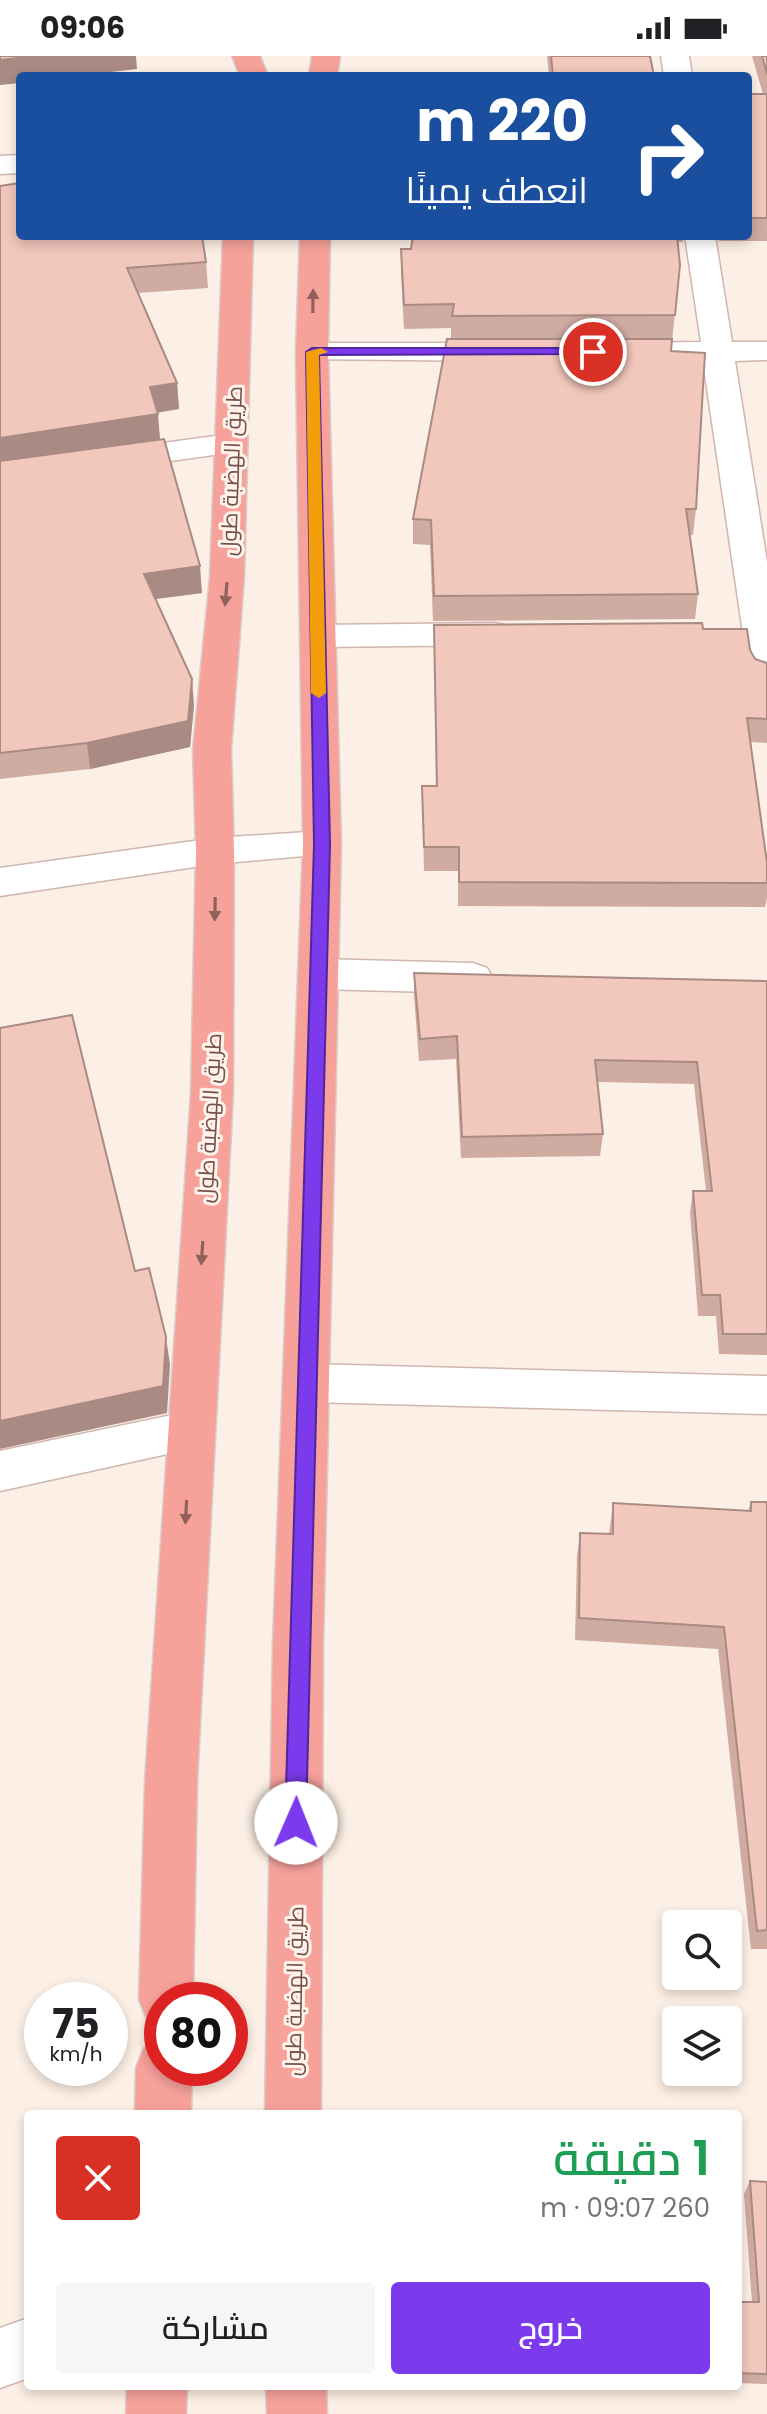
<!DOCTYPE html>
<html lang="ar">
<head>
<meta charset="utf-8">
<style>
	body { margin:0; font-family:Poppins,Cairo,sans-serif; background:#f6f6f6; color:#202124; direction:rtl; height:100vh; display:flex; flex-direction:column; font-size:30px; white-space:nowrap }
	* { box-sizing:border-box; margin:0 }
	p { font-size:26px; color:#757577 }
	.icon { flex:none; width:44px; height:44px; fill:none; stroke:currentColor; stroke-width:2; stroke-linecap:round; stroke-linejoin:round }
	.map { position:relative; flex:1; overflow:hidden; direction:ltr }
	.details { position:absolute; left:24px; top:2054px; width:718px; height:280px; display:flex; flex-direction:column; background:#fff; border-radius:8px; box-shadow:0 4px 12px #0003; direction:rtl }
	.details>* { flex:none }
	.banner { position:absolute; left:16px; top:16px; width:736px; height:168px; border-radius:8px; box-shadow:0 4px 12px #0003; direction:rtl; background:#1a4fa0; color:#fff; overflow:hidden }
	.buttons { position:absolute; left:662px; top:1854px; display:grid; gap:16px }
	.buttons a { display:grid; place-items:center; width:80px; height:80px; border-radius:8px; background:#fff; box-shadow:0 4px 12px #0003; font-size:40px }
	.speed { position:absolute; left:24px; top:1926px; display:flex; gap:16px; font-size:40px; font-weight:700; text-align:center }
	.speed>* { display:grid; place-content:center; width:104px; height:104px; border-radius:50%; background:#fff; box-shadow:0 4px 12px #0003; line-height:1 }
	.speed small { font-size:20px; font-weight:400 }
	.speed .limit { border:12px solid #d22; background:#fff; color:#111 }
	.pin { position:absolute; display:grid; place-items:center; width:68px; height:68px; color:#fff; margin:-34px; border:4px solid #fff; border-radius:50%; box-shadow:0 2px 8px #0007 }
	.me { position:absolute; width:88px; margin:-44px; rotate:1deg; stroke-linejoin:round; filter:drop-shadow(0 0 6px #0008) }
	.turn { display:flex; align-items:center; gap:28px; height:168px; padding:0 32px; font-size:36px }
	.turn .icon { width:104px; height:104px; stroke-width:2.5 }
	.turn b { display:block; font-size:56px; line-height:68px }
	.round { display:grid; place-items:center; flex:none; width:84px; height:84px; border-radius:8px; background:#f6f6f6 }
	.summary { display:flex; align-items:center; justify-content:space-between; height:136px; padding:0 32px }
	h1 { font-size:48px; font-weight:600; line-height:60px; color:#1e9e55 }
	.primary-button { display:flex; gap:16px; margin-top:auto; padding:16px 32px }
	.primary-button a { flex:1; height:92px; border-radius:8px; background:#7c3aed; color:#fff; font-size:32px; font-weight:600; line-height:92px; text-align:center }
	.primary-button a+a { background:#f6f6f6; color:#202124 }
	.status { display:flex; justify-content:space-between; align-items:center; height:56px; padding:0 40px; background:#fff; direction:ltr }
	.status svg { height:22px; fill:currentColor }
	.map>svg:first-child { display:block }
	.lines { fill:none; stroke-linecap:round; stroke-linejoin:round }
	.minor-casing { stroke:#d0b6ae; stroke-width:3 }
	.highway-casing { stroke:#d8cecc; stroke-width:3 }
	.minor { fill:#fff; fill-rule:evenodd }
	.highway { fill:#f7a19b; fill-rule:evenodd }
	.wall { fill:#d0aba2 }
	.shaded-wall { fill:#a98b84 }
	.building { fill:#f2c7bc; stroke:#a98b84; stroke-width:2 }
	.oneway { fill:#8f615a }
	.route { fill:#7c3aed; stroke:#51269a; stroke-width:2 }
	.slow { fill:#f59e0b }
	.labels { text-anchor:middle; stroke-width:6; stroke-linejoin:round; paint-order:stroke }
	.street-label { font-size:22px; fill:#75514a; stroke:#fff3eb }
</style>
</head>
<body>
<div class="status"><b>09:06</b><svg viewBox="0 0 49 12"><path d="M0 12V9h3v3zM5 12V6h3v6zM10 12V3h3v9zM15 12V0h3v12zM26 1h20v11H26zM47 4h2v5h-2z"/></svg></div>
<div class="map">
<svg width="767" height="2358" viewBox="0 0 767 2358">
	<rect width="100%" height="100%" fill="#fcefe5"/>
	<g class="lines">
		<defs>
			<path id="minor" d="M661 0H689L692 20H664Z
				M20 99V117L0 118V100Z
				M685 180H715L732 286H767V304L735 305 767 506V630L754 626 749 618 703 305H625L614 303 609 296 614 289 625 287 701 286Z
				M312 287H505L516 289 521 296 516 303 505 305 301 303 296 296 301 289Z
				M230 378 242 381 246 388 242 395 0 429V409Z
				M495 567 508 570 513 578 508 586 495 589 318 591 305 588 300 580 305 572 318 569Z
				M322 775 336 779 341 788 336 797 215 808 0 840V812L215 782Z
				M318 903 473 907 487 912 493 922 487 932 473 937 318 933 304 928 298 918 304 908Z
				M308 1308 767 1320V1358L308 1346 292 1341 285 1327 292 1313Z
				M191 1355 208 1361 214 1375 208 1389 0 1435V1395Z
				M28 2262V2322L0 2332V2272Z"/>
			<path id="highway" d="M232 0H260L268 20H240Z
				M312 0H340L337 20H309Z
				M223 180H253L244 521 231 694 234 795 233 1037 197 1726 193 1944H162V1970L147 1963 139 1944 145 1726 191 1037 196 795 193 694 210 521Z
				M300 180H330L328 296 341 788 323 1588 321 2058H265L273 1588 303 788 296 296Z
				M162 1985V2012H192L191 2058H135L136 2012 144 1992Z
				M127 2330H187L186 2358H126Z
				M266 2330H326L327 2358H267Z"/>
		</defs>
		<!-- minor casing -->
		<use href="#minor" class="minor-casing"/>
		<!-- highway casing -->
		<use href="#highway" class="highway-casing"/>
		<!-- minor -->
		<use href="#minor" class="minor"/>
		<!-- highway -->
		<use href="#highway" class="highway"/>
	</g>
	<!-- wall -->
	<path class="wall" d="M547 0H650L654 20H549Z
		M752 0H767V185H719L716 180H748V38H763Z
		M0 130 206 206 208 232 138 237 177 327 179 353 157 357 160 383 202 537 156 543 194 649 190 691 90 713 0 723Z
		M413 180H683V186H677L680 209 671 295 696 453 693 479H690L698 538 695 563 433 565 430 489 413 488V463L451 283V272L404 273 401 217V193H411Z
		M434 569 703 573 750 594 755 603 767 607V687L751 686 767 807V842L765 851 458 850V815H424L422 730H436Z
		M414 917 767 925V1299L719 1298 716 1260H698L690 1156 693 1135H706L694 1028 598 1026 603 1078 600 1100 461 1102 456 1003 419 1005 414 939Z
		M751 1446H767V1893H751L718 1593 575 1584 577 1500 580 1477 609 1478 613 1447 748 1455Z
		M750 2125 767 2126V2328L738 2327V2246H752L744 2138Z"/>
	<!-- shaded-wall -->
	<path class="shaded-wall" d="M35 0H136L137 13 76 20H20V27L0 29V4Z
		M177 327 179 353 153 357 150 331Z
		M158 358 160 384 0 409V382Z
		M200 510 202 537 147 544 144 518Z
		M192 623 194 649 190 691 90 713 87 687Z
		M166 1281 170 1309 167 1357 0 1393V1365Z"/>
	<!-- building -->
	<path class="building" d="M0 0H35L0 4Z
		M551 0H650L654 20H553Z
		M762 0H767V18Z
		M748 38H767V162H748Z
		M20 127V180H202L206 206 127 212 177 327 150 331 158 358 0 382V130Z
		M413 180H677L680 209 675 259 452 260 454 248 404 249 401 193H411Z
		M447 283H672L671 295 705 297 696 453H686L698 538 434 540 431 464 413 463Z
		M164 383 200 510 144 518 192 623 188 665 87 687 0 697V405Z
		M702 567 703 573H747L750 594 755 603 767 607V663L747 662 767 807V827L459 826V791H424L422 730H437L434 569Z
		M414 917 767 925V1278H723L720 1239H702L693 1135H712L697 1006 595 1004 603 1078 462 1081 457 980 420 983Z
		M72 959 135 1215 149 1212 166 1281 163 1330 0 1365V972Z
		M751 1446H767V1874L757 1875 724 1571 579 1562 580 1477 613 1478V1447L751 1455Z
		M750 2125 767 2126V2318L738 2317V2246H759Z"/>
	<!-- one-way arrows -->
	<defs><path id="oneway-solid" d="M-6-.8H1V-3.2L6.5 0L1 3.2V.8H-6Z" transform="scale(2)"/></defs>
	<g class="oneway">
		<use href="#oneway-solid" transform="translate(313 245) rotate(-89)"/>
		<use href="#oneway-solid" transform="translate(226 538) rotate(95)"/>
		<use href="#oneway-solid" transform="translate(215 853) rotate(91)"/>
		<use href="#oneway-solid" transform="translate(202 1197) rotate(94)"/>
		<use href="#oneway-solid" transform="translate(186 1456) rotate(93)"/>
	</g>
	<!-- route -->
	<path class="route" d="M593 292 597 293V298L319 299 330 788 306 1767 303 1774 296 1777 288 1774 285 1767 314 788 306 296 312 292Z"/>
	<!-- slow -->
	<path class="slow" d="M321 292 328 296 319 299 326 637 319 642 311 637 306 296Z"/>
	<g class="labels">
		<!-- street labels -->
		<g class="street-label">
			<text transform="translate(231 415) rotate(-88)" y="8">طريق الهضبة طول</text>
			<text transform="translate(209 1062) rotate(-87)" y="8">طريق الهضبة طول</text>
			<text transform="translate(294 1935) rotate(-89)" y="8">طريق الهضبة طول</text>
		</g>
	</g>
</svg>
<div class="buttons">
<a><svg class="icon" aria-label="search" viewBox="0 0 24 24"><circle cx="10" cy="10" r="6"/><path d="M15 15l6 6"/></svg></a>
<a><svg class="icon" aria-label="layers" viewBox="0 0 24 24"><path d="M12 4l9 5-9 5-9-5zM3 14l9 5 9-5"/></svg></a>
</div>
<div class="speed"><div>75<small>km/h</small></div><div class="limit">80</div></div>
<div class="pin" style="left:593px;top:296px;background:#d93025"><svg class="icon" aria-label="arrive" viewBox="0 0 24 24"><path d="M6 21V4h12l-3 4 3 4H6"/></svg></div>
<svg class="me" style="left:296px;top:1767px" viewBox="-20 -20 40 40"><circle r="19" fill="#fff"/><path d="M0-13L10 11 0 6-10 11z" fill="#7c3aed"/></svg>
<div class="banner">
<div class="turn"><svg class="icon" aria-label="right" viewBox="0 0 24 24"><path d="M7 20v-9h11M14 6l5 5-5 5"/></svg><div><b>220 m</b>انعطف يمينًا</div></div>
</div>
<section class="details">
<div class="summary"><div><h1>1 دقيقة</h1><p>260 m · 09:07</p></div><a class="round" style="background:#d93025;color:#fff"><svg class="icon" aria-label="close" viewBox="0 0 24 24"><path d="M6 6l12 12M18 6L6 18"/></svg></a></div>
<div class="primary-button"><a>خروج</a><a>مشاركة</a></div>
</section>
</div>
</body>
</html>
